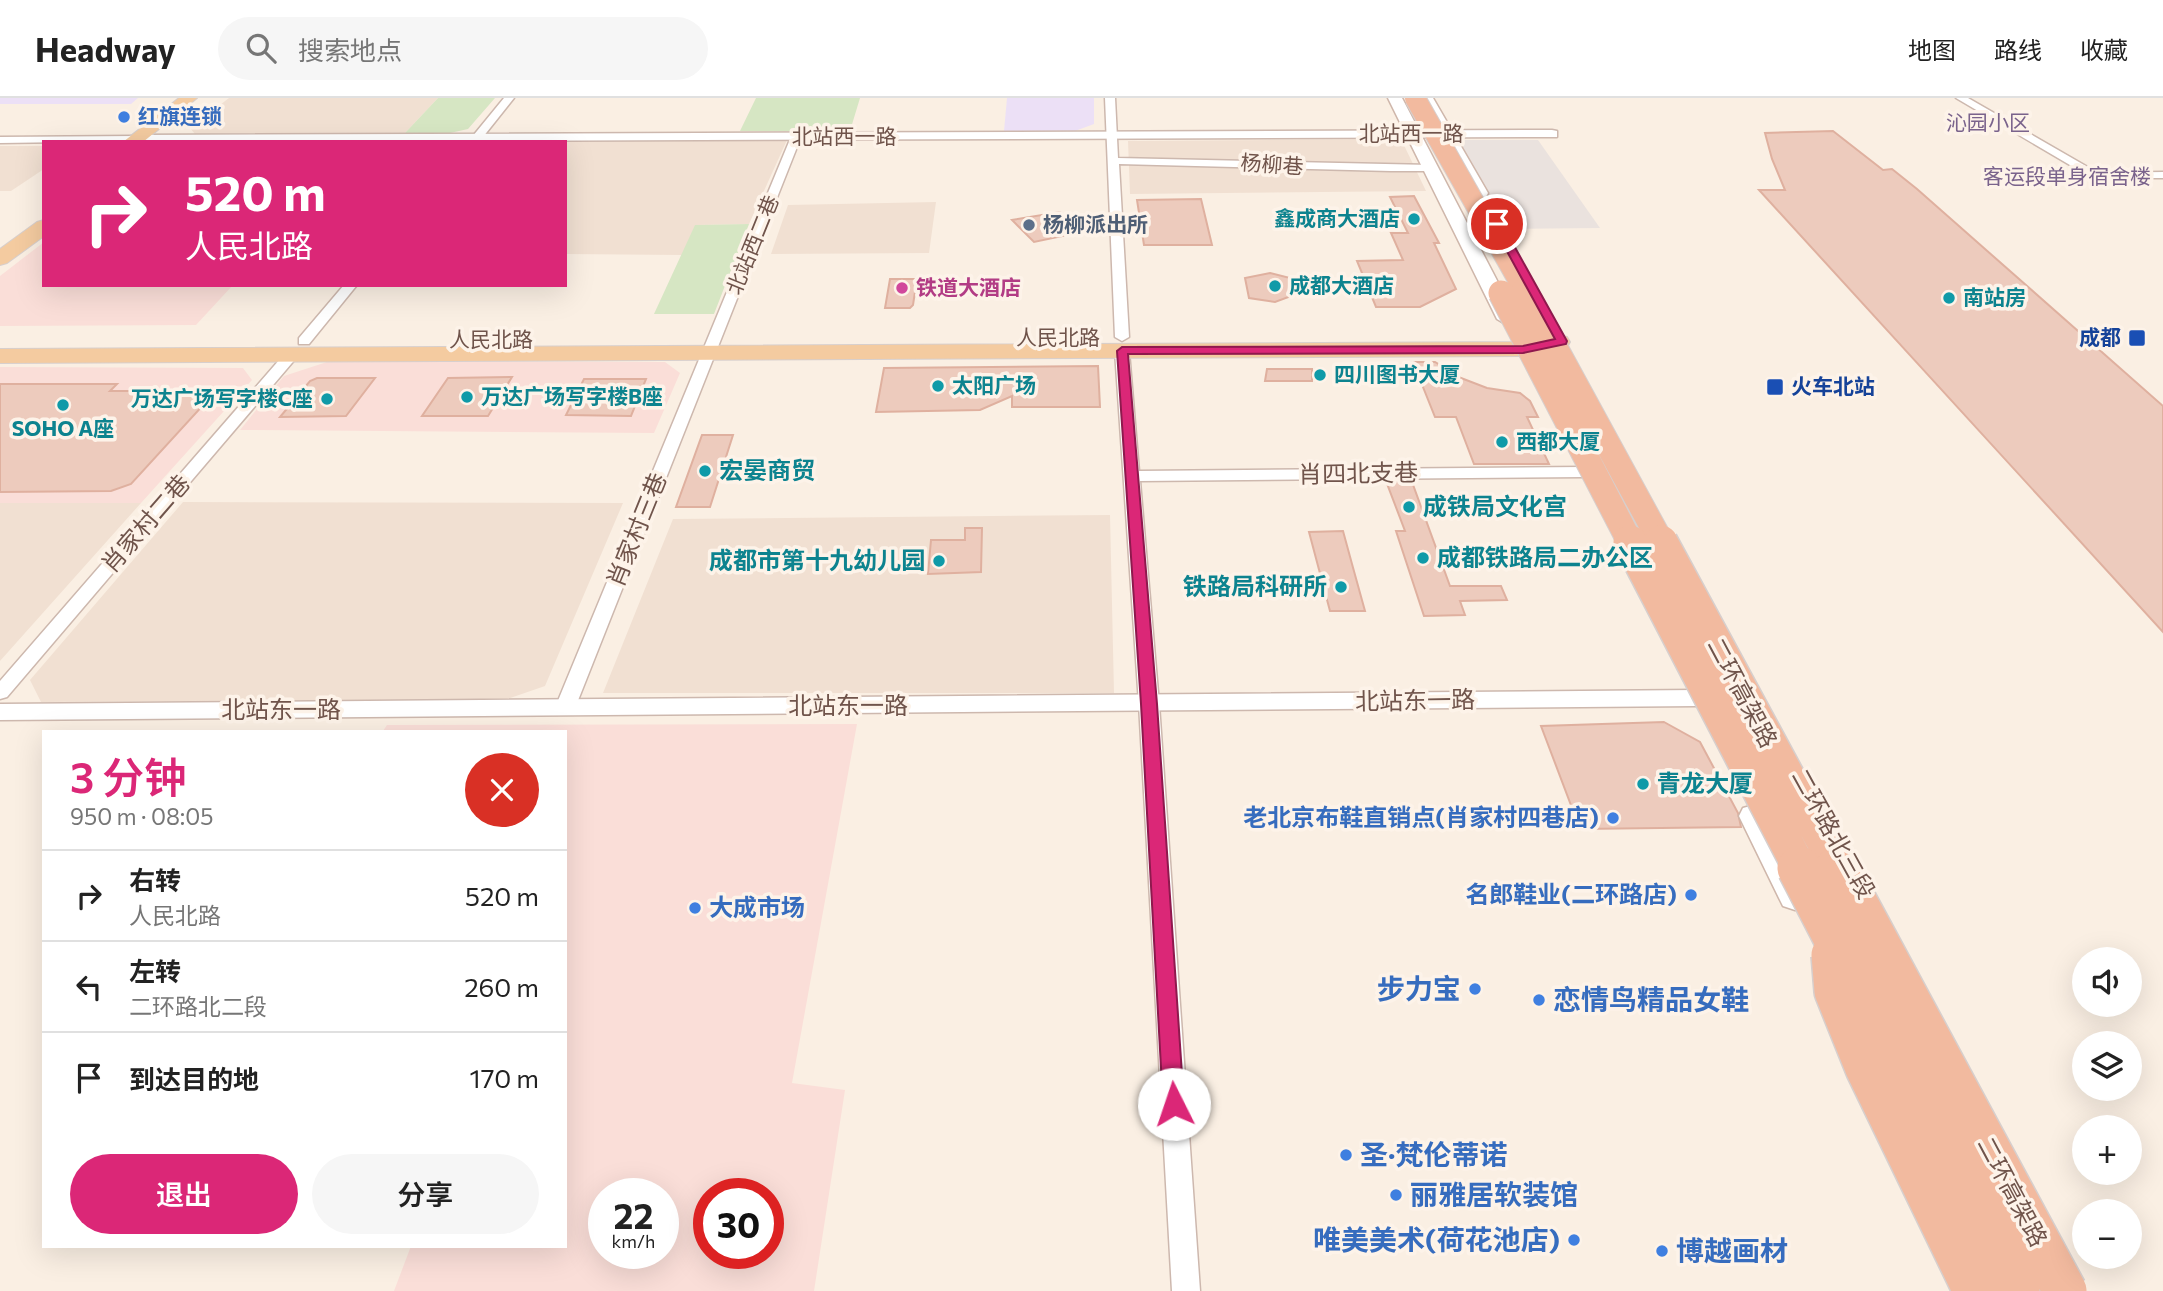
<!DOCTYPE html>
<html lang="zh">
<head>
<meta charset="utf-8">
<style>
	body { margin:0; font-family:Commissioner,"Noto Sans SC",sans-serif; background:#f6f6f6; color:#222; height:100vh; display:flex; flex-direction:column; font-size:26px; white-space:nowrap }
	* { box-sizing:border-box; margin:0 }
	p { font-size:23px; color:#767676 }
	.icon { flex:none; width:38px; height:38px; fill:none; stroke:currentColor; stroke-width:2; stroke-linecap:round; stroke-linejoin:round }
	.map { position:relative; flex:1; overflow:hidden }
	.sheet { position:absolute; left:42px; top:632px; width:525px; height:518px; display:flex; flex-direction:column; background:#fff; border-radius:0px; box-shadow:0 7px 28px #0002 }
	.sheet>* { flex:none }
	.guide { position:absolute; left:42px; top:42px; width:525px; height:147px; border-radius:0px; box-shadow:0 7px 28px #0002; background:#db2777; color:#fff; overflow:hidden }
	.tools { position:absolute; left:2072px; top:849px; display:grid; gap:14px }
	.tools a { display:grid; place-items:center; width:70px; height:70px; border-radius:50%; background:#fff; box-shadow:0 7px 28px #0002; font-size:35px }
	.speed { position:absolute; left:588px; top:1080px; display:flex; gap:14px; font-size:35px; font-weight:700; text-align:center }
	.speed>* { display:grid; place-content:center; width:91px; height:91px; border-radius:50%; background:#fff; box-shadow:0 7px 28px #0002; line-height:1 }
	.speed small { font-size:18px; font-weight:400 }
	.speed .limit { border:10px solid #d22; background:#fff; color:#111 }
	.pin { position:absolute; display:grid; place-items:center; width:60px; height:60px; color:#fff; margin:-30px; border:4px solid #fff; border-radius:50%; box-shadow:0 2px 7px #0007 }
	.me { position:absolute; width:77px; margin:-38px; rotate:356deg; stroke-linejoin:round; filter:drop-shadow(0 0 5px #0008) }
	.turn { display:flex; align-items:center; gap:24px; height:147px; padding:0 28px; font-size:32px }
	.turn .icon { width:91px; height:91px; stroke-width:2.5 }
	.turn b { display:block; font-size:49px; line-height:60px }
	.round { display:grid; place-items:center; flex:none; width:74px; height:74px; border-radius:37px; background:#f6f6f6 }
	.headline { display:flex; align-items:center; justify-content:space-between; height:119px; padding:0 28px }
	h1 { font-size:42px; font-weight:600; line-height:52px; color:#db2777 }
	.button { display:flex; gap:14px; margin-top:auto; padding:14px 28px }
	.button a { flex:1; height:80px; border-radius:42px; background:#db2777; color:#fff; font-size:28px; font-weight:600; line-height:80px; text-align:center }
	.button a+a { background:#f6f6f6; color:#222 }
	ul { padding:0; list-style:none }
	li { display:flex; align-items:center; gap:21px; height:91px; padding:0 28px; border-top:2px solid #e0e0e0 }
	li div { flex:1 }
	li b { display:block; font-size:26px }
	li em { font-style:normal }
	header { display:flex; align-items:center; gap:42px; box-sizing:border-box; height:98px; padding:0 35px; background:#fff; border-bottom:2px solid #e0e0e0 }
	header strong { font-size:33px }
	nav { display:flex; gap:38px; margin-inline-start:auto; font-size:24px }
	.search { width:490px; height:63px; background:#f6f6f6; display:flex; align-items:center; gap:18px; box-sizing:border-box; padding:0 24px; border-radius:38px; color:#767676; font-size:26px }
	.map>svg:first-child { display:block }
	.residential { fill:#f1e0d2 }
	.commercial { fill:#faded8; fill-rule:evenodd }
	.industrial { fill:#eae2de }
	.education { fill:#ece0f6 }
	.green { fill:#d6e6c3 }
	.building { fill:#edcbbd; stroke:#dfb09f; stroke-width:2 }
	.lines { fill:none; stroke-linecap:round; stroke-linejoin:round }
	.minor-casing { stroke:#cdb8ae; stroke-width:3 }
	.tertiary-casing { stroke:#cdb8ae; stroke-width:3 }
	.secondary-casing { stroke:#cfb7ab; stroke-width:3 }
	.primary-casing { stroke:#d7cfcd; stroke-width:2 }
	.minor { fill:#fff; fill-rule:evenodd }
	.tertiary { fill:#fff; fill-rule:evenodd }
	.secondary { fill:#fff; fill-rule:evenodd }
	.primary { fill:#f4cba0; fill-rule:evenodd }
	.trunk-bridge-far3-casing { stroke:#d7cfcd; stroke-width:22; stroke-linecap:butt }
	.trunk-bridge-far2-casing { stroke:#d7cfcd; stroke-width:27; stroke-linecap:butt }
	.trunk-bridge-far1-casing { stroke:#d7cfcd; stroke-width:36; stroke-linecap:butt }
	.trunk-bridge-casing { stroke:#d7cfcd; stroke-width:46; stroke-linecap:butt }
	.trunk-bridge-far3 { stroke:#f2ba9f; stroke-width:20 }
	.trunk-bridge-far2 { stroke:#f2ba9f; stroke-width:25 }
	.trunk-bridge-far1 { stroke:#f2ba9f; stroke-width:33 }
	.trunk-bridge { stroke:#f2ba9f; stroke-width:43 }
	.route { fill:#db2777; stroke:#8e194d; stroke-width:2 }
	.shop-dot { fill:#3f7fe0; stroke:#fdf3e9; stroke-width:2.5 }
	.culture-dot { fill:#0f9aa8; stroke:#fdf3e9; stroke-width:2.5 }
	.service-dot { fill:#5c6f8a; stroke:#fdf3e9; stroke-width:2.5 }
	.hotel-dot { fill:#d1479c; stroke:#fdf3e9; stroke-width:2.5 }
	.transit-dot { fill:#1a4fb4; stroke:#fdf3e9; stroke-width:2.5 }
	.labels { text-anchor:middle; stroke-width:7; stroke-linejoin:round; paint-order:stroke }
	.far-shop-label { font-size:21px; font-weight:bold; fill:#366cbe; stroke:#fdf3e9; text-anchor:start }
	.far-neighbourhood-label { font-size:21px; fill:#7a638c; stroke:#fdf3e9 }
	.far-street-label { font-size:21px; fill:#70544b; stroke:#fdf3e9 }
	.far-culture-label { font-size:21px; font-weight:bold; fill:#0d838f; stroke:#fdf3e9; text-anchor:start }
	.far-service-label { font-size:21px; font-weight:bold; fill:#4e5e75; stroke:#fdf3e9; text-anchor:start }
	.far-hotel-label { font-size:21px; font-weight:bold; fill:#b23c85; stroke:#fdf3e9; text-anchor:start }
	.far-transit-label { font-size:21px; font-weight:bold; fill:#164399; stroke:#fdf3e9; text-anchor:end }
	.culture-label { font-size:24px; font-weight:bold; fill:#0d838f; stroke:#fdf3e9; text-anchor:start }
	.street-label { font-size:24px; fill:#70544b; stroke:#fdf3e9 }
	.shop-label { font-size:24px; font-weight:bold; fill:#366cbe; stroke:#fdf3e9; text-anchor:end }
	.near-shop-label { font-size:28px; font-weight:bold; fill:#366cbe; stroke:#fdf3e9; text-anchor:start }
</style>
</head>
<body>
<header>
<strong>Headway</strong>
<div class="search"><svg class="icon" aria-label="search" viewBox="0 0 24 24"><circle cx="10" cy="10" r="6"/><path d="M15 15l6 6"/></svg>搜索地点</div>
<nav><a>地图</a><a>路线</a><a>收藏</a></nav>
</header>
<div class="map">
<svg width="2163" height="1193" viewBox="0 0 2163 1193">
	<rect width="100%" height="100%" fill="#faefe3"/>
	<!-- residential -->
	<path class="residential" d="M229 0H438L405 35 195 36 190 30Z
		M563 41 787 42 749 126 696 127 682 157 565 156V44H561Z
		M1401 41 1426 93 1130 96 1128 43Z
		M0 48H44V71L11 93H0Z
		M936 104 929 155 771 156 788 107Z
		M183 404 623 405 545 588 507 601 41 604 30 582Z
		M0 405H141L0 563Z
		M1110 417 1114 595H603L673 421Z"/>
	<!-- commercial -->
	<path class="commercial" d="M44 144V187H233L196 227 0 228V178Z
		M330 263 665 264 680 275 654 335 240 332 284 278Z
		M0 269 243 270 252 282 141 405H0Z
		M857 626 792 985 845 992 814 1193H394L411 1148H565V634L383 633 387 627ZM604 1096H663V1155H604ZM709 1096H768V1155H709Z"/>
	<!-- industrial -->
	<path class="industrial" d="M1454 42H1538L1600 130 1504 131Z"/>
	<!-- education -->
	<path class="education" d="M0 0H138L131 6H0Z
		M1007 0H1094V26L1075 33H1004Z"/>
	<!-- green -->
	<path class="green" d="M438 0H495L468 31 450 35H405Z
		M756 0H860L850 33H740Z
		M749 126 714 216H654L695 127Z"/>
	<!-- building -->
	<path class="building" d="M1833 33 1883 72 1892 71 1917 91 2163 308V534L1759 92H1785L1772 61 1765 35Z
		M1414 98 1439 145H1434L1456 191 1420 209H1376L1357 163 1403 162 1391 135H1408L1390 99Z
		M1201 101 1212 147H1144L1137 102Z
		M1060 114 1082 134 1034 144 1012 122Z
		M1270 175 1302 183 1305 193 1275 204 1249 200 1245 180Z
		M890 181H917L913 207 910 210H885Z
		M1413 264H1435L1461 280 1487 290 1520 295 1530 303 1538 319H1527L1549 366H1474L1456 319H1435Z
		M1098 268 1100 309H1012V298L980 312 876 314 884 270Z
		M1267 271H1312V283H1265Z
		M512 279 488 318H422L448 280Z
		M317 280H375L346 318 280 319 310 283Z
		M584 281H646L631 318 566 317Z
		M0 286H117L110 293H216L131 386 111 393 0 394Z
		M702 337H733L710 409H676Z
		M1386 383 1412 384 1450 488H1501L1507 502 1460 503 1465 517 1424 518 1396 433H1405Z
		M965 430H982L981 474 928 476 931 442H965Z
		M1343 433 1352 466 1365 513H1330L1309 434Z
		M1664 624 1700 644 1738 715 1741 729 1580 731 1541 628Z"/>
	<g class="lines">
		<defs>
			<path id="minor" d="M504 0H514L479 44H468Z
				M1105 0H1115L1118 60 1431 67 1437 70 1431 73H1391L1119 66 1129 239 1122 243 1115 239Z
				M1956 0H1968L2098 75 2163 74V80H2092Z
				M796 36 801 39 575 610 572 614H558L555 610 791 39Z
				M135 38 140 41 139 43 0 45V39Z
				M344 187H357L309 246H299V240Z
				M1122 249 1129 253 1139 373 1584 369 1592 374 1584 379 1140 383 1159 606 1200 1193H1172L1139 606 1115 253Z
				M292 252 297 253V259L7 599 0 601V583L287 253Z"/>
			<path id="tertiary" d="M1552 32 1557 33V39L130 44 128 41 135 37Z
				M1697 592 1706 595 1709 600 1706 605 1697 608 0 622V606Z"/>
			<path id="secondary" d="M1388 0H1402L1517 221 1514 225 1507 227 1497 221Z
				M1419 0H1433L1488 95 1486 99 1480 100 1472 95Z
				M1754 707 1765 710 1769 718 1811 800 1807 808 1795 812 1783 808 1779 800 1739 718 1743 710Z"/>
			<path id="primary" d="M179 0H197L143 44H123Z
				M44 122V138L7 165 0 167V151L37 124Z
				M1559 237 1567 239 1570 244 1567 249 1523 258 0 265V251L1523 244Z"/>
		</defs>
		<!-- minor casing -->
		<use href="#minor" class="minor-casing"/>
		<!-- tertiary casing -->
		<use href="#tertiary" class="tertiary-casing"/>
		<!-- secondary casing -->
		<use href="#secondary" class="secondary-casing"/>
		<!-- primary casing -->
		<use href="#primary" class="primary-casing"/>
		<!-- minor -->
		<use href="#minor" class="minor"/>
		<!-- tertiary -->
		<use href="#tertiary" class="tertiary"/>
		<!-- secondary -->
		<use href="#secondary" class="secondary"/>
		<!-- primary -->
		<use href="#primary" class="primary"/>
		<defs>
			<path id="trunk-bridge-far3" d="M1415 0 1525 194"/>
			<path id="trunk-bridge-far2" d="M1524 193 1662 446
				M1501 195 1631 446"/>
			<path id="trunk-bridge-far1" d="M1630 444 1800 771
				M1661 444 1838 771"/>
			<path id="trunk-bridge" d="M1799 770 2018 1193
				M1837 770 2065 1193
				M1833 857 1836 893 1867 970 1975 1193"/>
		</defs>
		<!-- trunk-bridge-far3 casing -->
		<use href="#trunk-bridge-far3" class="trunk-bridge-far3-casing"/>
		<!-- trunk-bridge-far2 casing -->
		<use href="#trunk-bridge-far2" class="trunk-bridge-far2-casing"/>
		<!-- trunk-bridge-far1 casing -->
		<use href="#trunk-bridge-far1" class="trunk-bridge-far1-casing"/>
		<!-- trunk-bridge casing -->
		<use href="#trunk-bridge" class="trunk-bridge-casing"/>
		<!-- trunk-bridge-far3 -->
		<use href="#trunk-bridge-far3" class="trunk-bridge-far3"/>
		<!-- trunk-bridge-far2 -->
		<use href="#trunk-bridge-far2" class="trunk-bridge-far2"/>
		<!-- trunk-bridge-far1 -->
		<use href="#trunk-bridge-far1" class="trunk-bridge-far1"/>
		<!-- trunk-bridge -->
		<use href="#trunk-bridge" class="trunk-bridge"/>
	</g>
	<!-- route -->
	<path class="route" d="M1497 123 1502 126 1567 243 1566 246 1523 255 1128 256 1157 606 1184 1006 1181 1012 1174 1015 1166 1012 1163 1006 1141 606 1117 253 1122 249 1523 248 1555 241 1492 126Z"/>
	<!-- markers -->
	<g class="shop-dot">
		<circle cx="124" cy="19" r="7"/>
		<circle cx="1613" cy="720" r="7"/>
		<circle cx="1691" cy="797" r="7"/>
		<circle cx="695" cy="810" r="7"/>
		<circle cx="1475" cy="891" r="7"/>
		<circle cx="1539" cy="902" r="7"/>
		<circle cx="1346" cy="1057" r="7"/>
		<circle cx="1396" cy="1097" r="7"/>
		<circle cx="1574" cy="1142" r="7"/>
		<circle cx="1662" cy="1153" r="7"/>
	</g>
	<g class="culture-dot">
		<circle cx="1414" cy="121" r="7"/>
		<circle cx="1275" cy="188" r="7"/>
		<circle cx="1949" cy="200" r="7"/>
		<circle cx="1320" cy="277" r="7"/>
		<circle cx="938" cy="288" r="7"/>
		<circle cx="467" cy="299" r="7"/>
		<circle cx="327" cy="301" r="7"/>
		<circle cx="63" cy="307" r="7"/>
		<circle cx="1502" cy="344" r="7"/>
		<circle cx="705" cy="373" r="7"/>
		<circle cx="1409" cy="409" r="7"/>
		<circle cx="1423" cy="460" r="7"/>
		<circle cx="939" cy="463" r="7"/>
		<circle cx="1341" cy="489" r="7"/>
		<circle cx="1643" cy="686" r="7"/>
	</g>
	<circle class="service-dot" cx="1029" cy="127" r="7"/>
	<circle class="hotel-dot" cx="902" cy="190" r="7"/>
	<g class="transit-dot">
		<rect x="2128" y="231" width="18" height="18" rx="3.5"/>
		<rect x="1766" y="280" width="18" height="18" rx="3.5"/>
	</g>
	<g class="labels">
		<!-- far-shop labels -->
		<g class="far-shop-label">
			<text x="138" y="26">红旗连锁</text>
		</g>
		<!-- far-neighbourhood labels -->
		<g class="far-neighbourhood-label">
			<text x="1988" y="32">沁园小区</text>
			<text x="2067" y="86">客运段单身宿舍楼</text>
		</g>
		<!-- far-street labels -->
		<g class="far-street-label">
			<text x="1411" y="43">北站西一路</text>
			<text x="844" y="46">北站西一路</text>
			<text transform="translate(1272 67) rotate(4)" y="7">杨柳巷</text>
			<text transform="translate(753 147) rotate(-68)" y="7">北站西二巷</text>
			<text x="1058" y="247">人民北路</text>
			<text x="491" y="249">人民北路</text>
		</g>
		<!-- far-culture labels -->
		<g class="far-culture-label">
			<text x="1400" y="128" text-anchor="end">鑫成商大酒店</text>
			<text x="1289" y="195">成都大酒店</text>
			<text x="1963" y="207">南站房</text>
			<text x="1334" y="284">四川图书大厦</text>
			<text x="952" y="295">太阳广场</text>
			<text x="481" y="306">万达广场写字楼B座</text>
			<text x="313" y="308" text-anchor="end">万达广场写字楼C座</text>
			<text x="63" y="338" text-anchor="middle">SOHO A座</text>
			<text x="1516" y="351">西都大厦</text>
		</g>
		<!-- far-service labels -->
		<g class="far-service-label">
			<text x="1043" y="134">杨柳派出所</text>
		</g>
		<!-- far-hotel labels -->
		<g class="far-hotel-label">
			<text x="916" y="197">铁道大酒店</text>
		</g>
		<!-- far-transit labels -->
		<g class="far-transit-label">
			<text x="2121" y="247">成都</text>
			<text x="1791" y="296" text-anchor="start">火车北站</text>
		</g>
		<!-- culture labels -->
		<g class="culture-label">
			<text x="719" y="381">宏晏商贸</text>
			<text x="1423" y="417">成铁局文化宫</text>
			<text x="1437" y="468">成都铁路局二办公区</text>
			<text x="925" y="471" text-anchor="end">成都市第十九幼儿园</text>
			<text x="1327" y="497" text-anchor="end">铁路局科研所</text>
			<text x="1657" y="694">青龙大厦</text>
		</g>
		<!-- street labels -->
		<g class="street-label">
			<text transform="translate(1358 376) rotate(-1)" y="8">肖四北支巷</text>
			<text transform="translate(146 426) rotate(-49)" y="8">肖家村二巷</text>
			<text transform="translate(637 432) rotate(-68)" y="8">肖家村三巷</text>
			<text transform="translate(1742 595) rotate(62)" y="8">二环高架路</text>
			<text transform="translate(1415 603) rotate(-1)" y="8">北站东一路</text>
			<text x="848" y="616">北站东一路</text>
			<text x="281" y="620">北站东一路</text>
			<text transform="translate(1833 736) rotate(61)" y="8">二环路北三段</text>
			<text transform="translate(2012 1094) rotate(62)" y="8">二环高架路</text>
		</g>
		<!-- shop labels -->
		<g class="shop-label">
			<text x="1599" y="728">老北京布鞋直销点(肖家村四巷店)</text>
			<text x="1677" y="805">名郎鞋业(二环路店)</text>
			<text x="709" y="818" text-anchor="start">大成市场</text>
		</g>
		<!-- near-shop labels -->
		<g class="near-shop-label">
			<text x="1461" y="901" text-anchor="end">步力宝</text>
			<text x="1553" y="912">恋情鸟精品女鞋</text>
			<text x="1360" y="1067">圣·梵伦蒂诺</text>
			<text x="1410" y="1107">丽雅居软装馆</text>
			<text x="1560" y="1152" text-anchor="end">唯美美术(荷花池店)</text>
			<text x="1676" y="1163">博越画材</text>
		</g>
	</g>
</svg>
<div class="tools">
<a><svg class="icon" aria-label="sound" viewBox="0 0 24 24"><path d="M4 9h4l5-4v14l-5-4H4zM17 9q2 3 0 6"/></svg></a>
<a><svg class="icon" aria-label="layers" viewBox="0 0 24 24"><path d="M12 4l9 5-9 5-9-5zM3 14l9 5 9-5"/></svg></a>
<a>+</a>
<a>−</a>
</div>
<div class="speed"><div>22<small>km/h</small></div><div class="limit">30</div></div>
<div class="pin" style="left:1497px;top:126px;background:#d93025"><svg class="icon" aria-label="arrive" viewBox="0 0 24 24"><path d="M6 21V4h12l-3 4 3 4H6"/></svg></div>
<svg class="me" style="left:1174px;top:1006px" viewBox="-20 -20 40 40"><circle r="19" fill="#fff"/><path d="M0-13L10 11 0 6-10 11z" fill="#db2777"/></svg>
<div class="guide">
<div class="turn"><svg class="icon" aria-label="right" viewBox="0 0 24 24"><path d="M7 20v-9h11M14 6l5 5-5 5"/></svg><div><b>520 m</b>人民北路</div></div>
</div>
<section class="sheet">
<div class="headline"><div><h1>3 分钟</h1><p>950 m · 08:05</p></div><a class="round" style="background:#d93025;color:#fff"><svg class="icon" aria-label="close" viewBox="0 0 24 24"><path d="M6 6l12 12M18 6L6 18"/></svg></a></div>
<ul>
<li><svg class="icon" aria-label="right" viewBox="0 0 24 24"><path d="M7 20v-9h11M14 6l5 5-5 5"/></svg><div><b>右转</b><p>人民北路</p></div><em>520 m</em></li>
<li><svg class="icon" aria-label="left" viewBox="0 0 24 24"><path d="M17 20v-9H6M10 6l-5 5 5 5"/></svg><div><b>左转</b><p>二环路北二段</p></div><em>260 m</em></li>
<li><svg class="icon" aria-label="arrive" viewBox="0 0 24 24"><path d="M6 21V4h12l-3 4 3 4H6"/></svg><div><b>到达目的地</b></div><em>170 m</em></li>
</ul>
<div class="button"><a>退出</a><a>分享</a></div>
</section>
</div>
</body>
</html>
